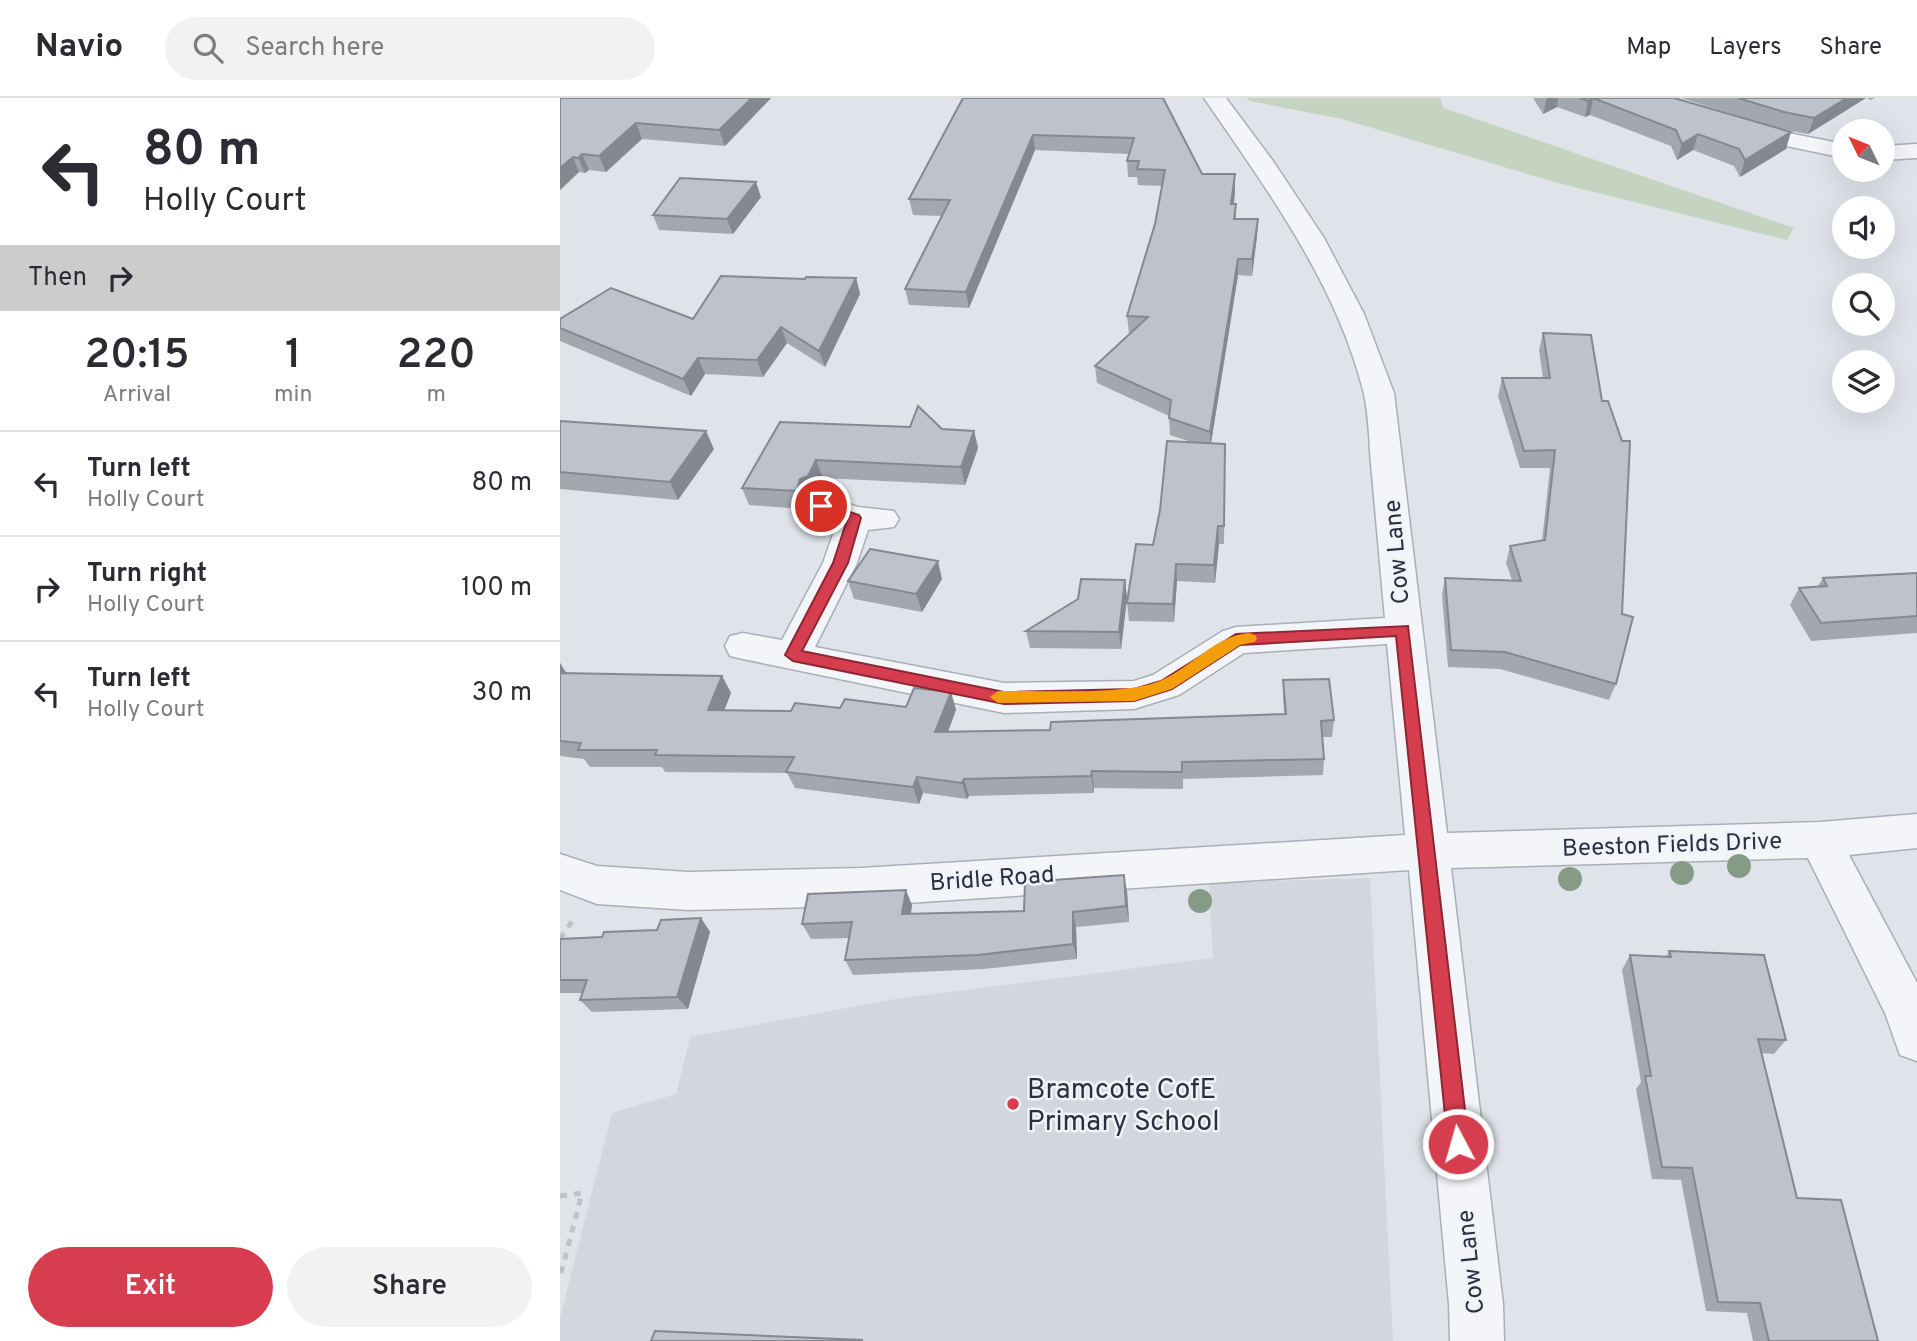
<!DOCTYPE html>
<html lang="en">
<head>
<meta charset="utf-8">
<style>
	body { margin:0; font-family:Overpass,sans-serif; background:#f2f2f3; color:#2b2b33; height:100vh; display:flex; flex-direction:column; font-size:26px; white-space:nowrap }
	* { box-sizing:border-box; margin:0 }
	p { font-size:23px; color:#7c7c81 }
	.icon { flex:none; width:38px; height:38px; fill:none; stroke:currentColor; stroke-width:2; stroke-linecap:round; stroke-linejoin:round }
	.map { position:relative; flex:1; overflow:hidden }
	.panel { display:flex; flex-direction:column; background:#fff; width:560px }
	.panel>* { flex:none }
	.top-card { background:#fff; color:#2b2b33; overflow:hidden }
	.needle { width:46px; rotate:313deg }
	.fabs { position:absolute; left:1272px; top:21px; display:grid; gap:14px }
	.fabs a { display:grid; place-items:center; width:63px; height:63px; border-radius:50%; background:#fff; box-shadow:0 7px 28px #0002; font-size:35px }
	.pin { position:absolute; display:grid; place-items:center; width:60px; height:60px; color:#fff; margin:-30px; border:4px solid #fff; border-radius:50%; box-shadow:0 2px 7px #0007 }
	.me { position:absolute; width:77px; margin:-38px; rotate:354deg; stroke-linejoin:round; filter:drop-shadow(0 0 5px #0008) }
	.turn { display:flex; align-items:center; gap:24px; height:147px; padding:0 28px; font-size:32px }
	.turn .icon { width:91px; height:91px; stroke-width:2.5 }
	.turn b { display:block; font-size:49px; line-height:60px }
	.then { display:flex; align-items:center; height:66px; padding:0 28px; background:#0003; gap:14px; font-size:26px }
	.eta { display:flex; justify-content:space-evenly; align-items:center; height:119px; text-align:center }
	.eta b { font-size:42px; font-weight:600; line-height:49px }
	.cta { display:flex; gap:14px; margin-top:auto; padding:14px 28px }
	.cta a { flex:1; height:80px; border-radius:42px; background:#d63e4f; color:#fff; font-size:28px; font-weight:600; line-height:80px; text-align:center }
	.cta a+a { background:#f2f2f3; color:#2b2b33 }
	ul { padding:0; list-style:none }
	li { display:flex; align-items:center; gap:21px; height:105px; padding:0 28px; border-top:2px solid #e1e1e2 }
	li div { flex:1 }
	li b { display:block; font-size:26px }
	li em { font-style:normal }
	header { display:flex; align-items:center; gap:42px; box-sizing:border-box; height:98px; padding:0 35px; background:#fff; border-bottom:2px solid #e1e1e2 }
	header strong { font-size:33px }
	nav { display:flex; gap:38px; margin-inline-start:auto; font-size:24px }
	.search { width:490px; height:63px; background:#f2f2f3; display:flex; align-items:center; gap:18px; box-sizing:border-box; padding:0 24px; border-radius:38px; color:#7c7c81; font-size:26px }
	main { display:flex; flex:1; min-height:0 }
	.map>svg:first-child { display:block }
	.built { fill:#d2d6df }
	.green { fill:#c5d4c1 }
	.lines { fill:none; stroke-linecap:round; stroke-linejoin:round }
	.minor-casing { stroke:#a9aeb8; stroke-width:3 }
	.path { stroke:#bec2c9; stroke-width:5; stroke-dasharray:7 7; stroke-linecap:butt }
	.minor { fill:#f3f5f8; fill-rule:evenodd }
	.tree { fill:#859b86 }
	.wall { fill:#a3a7b0 }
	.shaded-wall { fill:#848890 }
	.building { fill:#bdc2cd; stroke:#848890; stroke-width:2 }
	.route { fill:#d63e4f; stroke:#8b2833; stroke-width:2 }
	.slow { fill:#f59e0b }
	.poi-dot { fill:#d63e4f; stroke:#f0f3f7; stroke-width:2.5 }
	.labels { text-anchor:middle; stroke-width:5; stroke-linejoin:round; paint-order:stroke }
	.street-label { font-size:24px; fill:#283042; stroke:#f0f3f7 }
	.near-poi-label { font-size:28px; fill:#283042; stroke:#f0f3f7; text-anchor:start }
</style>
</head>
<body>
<header>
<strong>Navio</strong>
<div class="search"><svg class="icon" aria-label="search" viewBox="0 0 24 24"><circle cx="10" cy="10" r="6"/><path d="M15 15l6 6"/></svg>Search here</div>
<nav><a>Map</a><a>Layers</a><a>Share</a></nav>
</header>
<main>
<section class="panel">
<div class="top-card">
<div class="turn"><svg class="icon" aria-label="left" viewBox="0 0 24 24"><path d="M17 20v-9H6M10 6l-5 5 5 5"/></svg><div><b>80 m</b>Holly Court</div></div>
<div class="then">Then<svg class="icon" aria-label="right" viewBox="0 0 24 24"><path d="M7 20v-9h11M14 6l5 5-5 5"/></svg></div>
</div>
<div class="eta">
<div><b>20:15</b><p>Arrival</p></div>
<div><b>1</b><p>min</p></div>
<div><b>220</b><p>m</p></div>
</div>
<ul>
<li><svg class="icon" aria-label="left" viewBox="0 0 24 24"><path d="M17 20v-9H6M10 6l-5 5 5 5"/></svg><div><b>Turn left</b><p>Holly Court</p></div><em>80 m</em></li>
<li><svg class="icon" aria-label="right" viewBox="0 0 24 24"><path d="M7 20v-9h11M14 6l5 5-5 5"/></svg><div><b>Turn right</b><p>Holly Court</p></div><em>100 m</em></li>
<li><svg class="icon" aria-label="left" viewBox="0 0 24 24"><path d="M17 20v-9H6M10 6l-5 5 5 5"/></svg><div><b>Turn left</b><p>Holly Court</p></div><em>30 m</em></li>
</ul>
<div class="cta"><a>Exit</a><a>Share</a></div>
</section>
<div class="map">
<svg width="1357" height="1243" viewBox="0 0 1357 1243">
	<rect width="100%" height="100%" fill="#e0e4ea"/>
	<!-- built -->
	<path class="built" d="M810 780 833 1243H0V1220L52 1015 116 996 130 939 335 901 653 860 649 785Z"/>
	<!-- green -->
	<path class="green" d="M687 0H880L884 10 1234 130 1227 142 1001 86 782 21 690 3Z"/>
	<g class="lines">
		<defs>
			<path id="minor" d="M644 0H666L713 63 764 140 804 216 834 295 887 735 1260 724 1357 716V750L1289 757 1357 885V963L1340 957 1325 915 1248 760 891 770 943 1206 944 1243H890L889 1206 849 772 301 808 128 812 37 806 0 792V756L37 768 128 774 301 770 845 737 827 546 684 555 619 597 574 611 444 615 183 561 170 558 165 548 170 538 183 535 222 542 263 465 277 425 249 416 245 408 249 400 261 397 298 409 334 413 339 421 334 429 308 432 297 465 255 549 444 585 574 583 593 577 663 533 676 529 825 520C820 469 816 418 811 366 809 343 809 316 803 292 775 183 707 92 644 0Z
				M1078 0H1112L1218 33 1284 46V60L1202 43 1081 5Z
				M1357 46V60L1323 62V48Z"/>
		</defs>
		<!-- minor casing -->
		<use href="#minor" class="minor-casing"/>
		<!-- path -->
		<path class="path" d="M0 841 13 822
			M0 1098 22 1095 0 1179"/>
		<!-- minor -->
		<use href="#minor" class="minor"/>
	</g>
	<!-- trees -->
	<g class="tree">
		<circle cx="1179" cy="768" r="12"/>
		<circle cx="1122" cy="775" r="12"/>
		<circle cx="1010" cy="781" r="12"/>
		<circle cx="640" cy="803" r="12"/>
	</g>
	<!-- wall -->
	<path class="wall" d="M0 0H211L165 48 82 41 46 74 29 72 25 75 19 74 0 92Z
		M403 0H603L642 76H675V93L674 106H676V121H698L697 138 692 178 678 177 651 345 665 346 664 446H659L655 485 617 483 614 524 569 523 567 505 593 447 631 344 610 337 609 318 537 285 535 268 571 235H569L567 218 595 126 602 88 578 87 577 79H568L567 63 569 56 475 52 409 210 349 207 345 191 382 118 353 117 349 101Z
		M973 0H1114L1213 29 1121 0H1315L1311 2 1306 0 1248 36 1220 31 1226 51 1180 79 1174 68 1133 52 1117 62 1111 48 1030 17 1025 19 997 9 983 16Z
		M201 99 173 136 99 132 93 117Z
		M296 180 300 196 265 269 227 245 203 279 145 276 131 298 0 243V221H133L245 181Z
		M983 235 1056 586 1049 602 940 571 888 569 882 497 885 480 952 482 946 465 950 448 982 443 990 370H960L938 298 942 280H983L979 252Z
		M0 323 154 351 118 402 0 391Z
		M220 324 414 333 418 350 405 387 263 380 254 396 247 399 243 411 189 407 182 390Z
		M1357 475V535L1251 543 1230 507 1239 490 1258 488 1263 480Z
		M382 481 362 514 294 501 288 483Z
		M565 482 567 500 561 551 470 550 466 533 518 501Z
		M0 565 6 575 162 578 171 595 164 612 231 613 280 610 346 609 391 594 396 612 388 634 490 632 724 616 723 599V582L774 622 772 639H762L764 661 763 677 623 681V691L534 690V695L409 698 407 701 363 695 359 706 235 690 227 675 105 674 102 669H30L24 661 0 658Z
		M567 793 569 824 516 829 517 861 424 871 293 877 285 862 289 840 251 841 242 826 352 807 351 816 464 813Z
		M141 820 150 834 128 911 32 914 20 902 23 895H0V841L42 839 97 832Z
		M1109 853 1226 942 1214 956 1201 955 1237 1100 1318 1243H1193L1187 1215 1146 1213 1121 1082 1092 1081 1076 991 1081 984 1062 872 1070 857 1106 859Z"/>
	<!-- shaded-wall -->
	<path class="shaded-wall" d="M192 0H211L165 48 159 32Z
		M987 0H998L997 9 983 16Z
		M1033 0 1030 17 1025 19 1028 3Z
		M1287 0H1306L1248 36 1254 20Z
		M76 25 82 41 46 74 39 58Z
		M1231 34 1226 51 1180 79 1185 62Z
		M1138 36 1133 52 1117 62 1122 46Z
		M473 37 475 52 409 210 406 194Z
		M22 56 29 72 25 75 18 60Z
		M13 59 19 74 0 92V70Z
		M675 76V93L672 122 671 106Z
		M196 84 201 99 173 136 167 121Z
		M698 121 697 138 692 178V161Z
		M678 161V177L650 351V334Z
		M296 180 300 196 265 269 259 253Z
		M221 229 227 245 203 279 197 262Z
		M138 260 145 276 131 298 123 281Z
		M146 333 154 351 118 402 110 384Z
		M414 333 418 350 405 387 401 369Z
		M256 362 263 380 254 396 247 399 243 411 237 393 240 381Z
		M658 428 659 446 655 485 654 467Z
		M378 463 382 481 362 514 356 496Z
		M616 466 617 483 614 524 613 506Z
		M565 482 567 500 561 551 559 534Z
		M0 565 10 581 0 586Z
		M162 578 171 595 158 629 148 612Z
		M391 594 396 612 381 651 375 634Z
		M532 673 534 690V695L531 678Z
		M357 679 363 695 359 706 353 689Z
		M404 681 409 698 407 701 402 685Z
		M564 777 567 793 569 824 566 808Z
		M346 792 352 807 348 831 342 816Z
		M513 814 516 829 517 861 513 846Z
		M141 820 150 834 128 911 117 899Z"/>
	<!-- building -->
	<path class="building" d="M0 0H192L159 32 76 25 39 58 22 56 18 60 13 59 0 70Z
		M403 0H603L642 76H675L671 106H676L674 121H698L692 161H678L650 334 609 320 611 302 535 268 588 219 567 218 595 126 605 72 577 71 579 63H567L574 40 473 37 406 194 345 191 390 102 349 101Z
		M1020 0H1114L1231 34 1185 62 1179 51 1138 36 1122 46 1116 32 1033 0 1028 3Z
		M1178 0H1287L1254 20 1224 14Z
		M120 80 196 84 167 121 93 117Z
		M161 178 245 181 246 179 296 180 259 253 221 229 197 262 138 260 123 281 0 230V221L51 190 133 221Z
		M983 235 1031 237 1042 303H1048L1062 343H1070L1062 516 1073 519 1056 586 945 554 891 552 885 480 961 483 950 448 985 442 995 352 964 353 942 280H990Z
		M358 308 382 331 414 333 401 369 256 362 248 378 240 381 237 393 182 390 220 324 350 329Z
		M0 323 146 333 110 384 0 374Z
		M607 343 665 346 664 428H658L654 467 616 466 613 506 567 505 576 446 593 447 600 412Z
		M310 451 378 463 356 496 288 483Z
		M1357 475V518L1261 525 1239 490 1267 488 1263 480Z
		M521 481 565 482 559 534 466 533 518 501Z
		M0 575 162 578 148 612 231 613 235 605 280 610 285 601 346 609 354 590 391 594 375 634 490 632 491 624 726 616 723 582 769 581 774 622 761 623 764 661 622 664V674L532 673 531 678 404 681 402 685 357 679 353 689 226 674 234 659 95 657 97 652H18L21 645 0 643Z
		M564 777 566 808 513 814V846L418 857 285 862 292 824 242 826 248 796 346 792 342 816 464 813 465 784Z
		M141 820 117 899 20 902 27 882H0V841L42 839 44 834 97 832 101 822Z
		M1109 853 1204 857 1226 942 1198 941 1237 1100 1281 1102 1318 1243H1209L1200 1205 1158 1204 1132 1070 1102 1069 1085 978H1091L1070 857 1111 859Z
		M95 1233 302 1242V1243H91Z"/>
	<!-- route -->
	<path class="route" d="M261 404 299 417 301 420 288 465 242 553 444 594 574 591 601 583 676 536 848 528 909 1046 906 1054 898 1057 891 1054 888 1046 836 538 680 547 612 591 574 603 444 606 233 563 225 557 273 465 287 422 257 412 255 408Z"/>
	<!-- slow -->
	<path class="slow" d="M689 535 695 537 697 540 695 544 680 547 612 591 574 603 438 605 430 599 438 593C481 592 562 598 600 583 631 570 654 538 689 535Z"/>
	<!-- markers -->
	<circle class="poi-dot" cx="453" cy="1006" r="7"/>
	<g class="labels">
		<!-- street labels -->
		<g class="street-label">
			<text transform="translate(836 454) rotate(-95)" y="8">Cow Lane</text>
			<text transform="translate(1112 746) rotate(-2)" y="8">Beeston Fields Drive</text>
			<text transform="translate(432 780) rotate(-4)" y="8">Bridle Road</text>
			<text transform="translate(910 1164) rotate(-96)" y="8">Cow Lane</text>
		</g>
		<!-- near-poi labels -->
		<g class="near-poi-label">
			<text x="467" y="1000">Bramcote CofE<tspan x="467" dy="32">Primary School</tspan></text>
		</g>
	</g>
</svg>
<div class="fabs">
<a><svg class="needle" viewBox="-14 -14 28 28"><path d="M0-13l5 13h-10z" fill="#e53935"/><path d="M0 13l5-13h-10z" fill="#7c7c81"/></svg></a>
<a><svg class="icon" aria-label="sound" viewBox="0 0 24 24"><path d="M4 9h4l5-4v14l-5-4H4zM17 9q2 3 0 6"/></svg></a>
<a><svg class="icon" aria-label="search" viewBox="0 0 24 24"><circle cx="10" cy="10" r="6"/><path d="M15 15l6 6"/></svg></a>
<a><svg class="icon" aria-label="layers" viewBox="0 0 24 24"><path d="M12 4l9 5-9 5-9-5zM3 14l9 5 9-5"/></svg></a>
</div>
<div class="pin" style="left:261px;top:408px;background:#d93025"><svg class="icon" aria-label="arrive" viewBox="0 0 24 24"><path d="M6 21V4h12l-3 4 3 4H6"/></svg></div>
<svg class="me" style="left:898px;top:1046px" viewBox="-20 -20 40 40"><circle r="17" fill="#d63e4f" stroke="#fff" stroke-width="3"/><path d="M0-11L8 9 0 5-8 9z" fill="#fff"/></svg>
</div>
</main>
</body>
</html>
